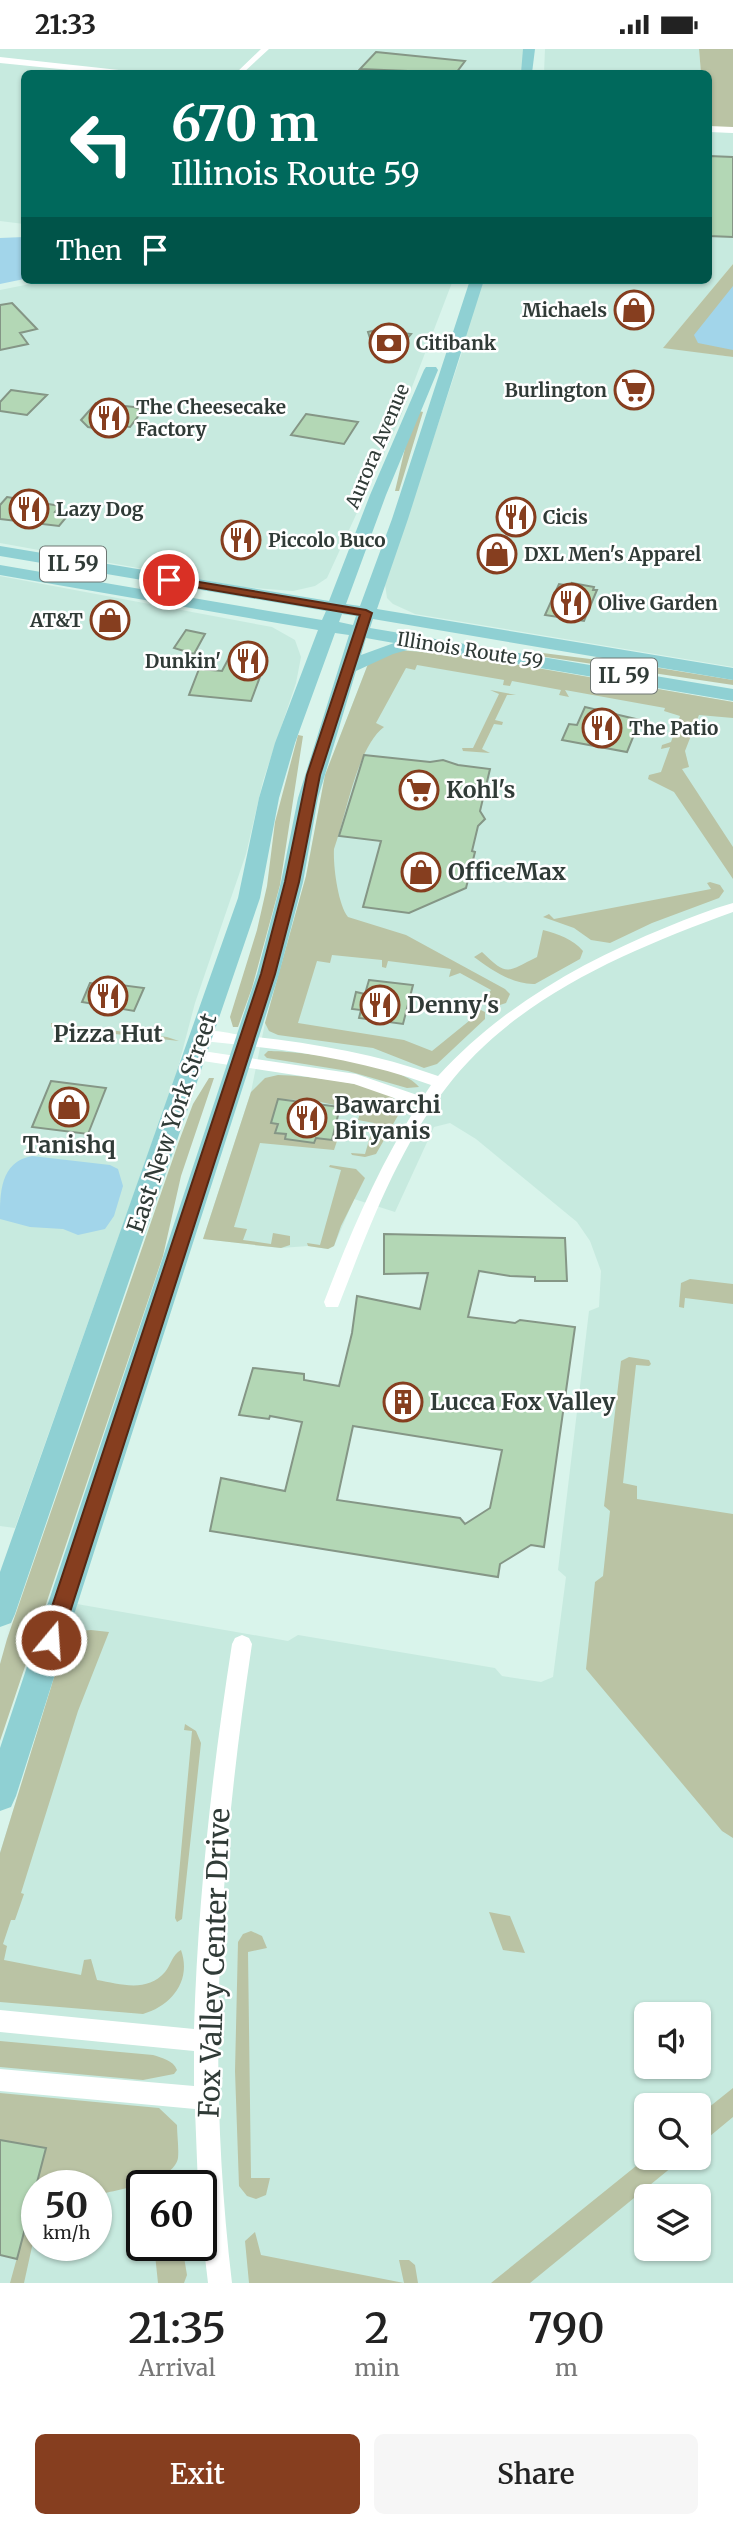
<!DOCTYPE html>
<html lang="en">
<head>
<meta charset="utf-8">
<style>
	body { margin:0; font-family:Merriweather,serif; background:#f6f6f6; color:#222; height:100vh; display:flex; flex-direction:column; font-size:26px; white-space:nowrap }
	* { box-sizing:border-box; margin:0 }
	p { font-size:23px; color:#767676 }
	.icon { flex:none; width:38px; height:38px; fill:none; stroke:currentColor; stroke-width:2; stroke-linecap:round; stroke-linejoin:round }
	.map { position:relative; height:2234px; overflow:hidden }
	.drawer { display:flex; flex-direction:column; background:#fff; flex:1 }
	.drawer>* { flex:none }
	.guide { position:absolute; left:21px; top:21px; width:691px; height:214px; border-radius:10px; box-shadow:0 2px 5px #0004; background:#00695c; color:#fff; overflow:hidden }
	.controls { position:absolute; left:634px; top:1953px; display:grid; gap:14px }
	.controls a { display:grid; place-items:center; width:77px; height:77px; border-radius:10px; background:#fff; box-shadow:0 2px 5px #0004; font-size:35px }
	.speed { position:absolute; left:21px; top:2121px; display:flex; gap:14px; font-size:35px; font-weight:700; text-align:center }
	.speed>* { display:grid; place-content:center; width:91px; height:91px; border-radius:50%; background:#fff; box-shadow:0 2px 5px #0004; line-height:1 }
	.speed small { font-size:18px; font-weight:400 }
	.speed .limit { border:4px solid #111; border-radius:10px; background:#fff; color:#111 }
	.pin { position:absolute; display:grid; place-items:center; width:60px; height:60px; color:#fff; margin:-30px; border:4px solid #fff; border-radius:50%; box-shadow:0 2px 7px #0007 }
	.me { position:absolute; width:77px; margin:-38px; rotate:18deg; stroke-linejoin:round; filter:drop-shadow(0 0 5px #0008) }
	.turn { display:flex; align-items:center; gap:24px; height:147px; padding:0 35px; font-size:32px }
	.turn .icon { width:91px; height:91px; stroke-width:2.5 }
	.turn b { display:block; font-size:49px; line-height:60px }
	.then { display:flex; align-items:center; height:66px; padding:0 35px; background:#0003; gap:14px; font-size:26px }
	.eta { display:flex; justify-content:space-evenly; align-items:center; height:119px; text-align:center }
	.eta b { font-size:42px; font-weight:600; line-height:49px }
	.action { display:flex; gap:14px; margin-top:auto; padding:14px 35px }
	.action a { flex:1; height:80px; border-radius:10px; background:#863e1f; color:#fff; font-size:28px; font-weight:600; line-height:80px; text-align:center }
	.action a+a { background:#f6f6f6; color:#222 }
	.status { display:flex; justify-content:space-between; align-items:center; height:49px; padding:0 35px; background:#fff; direction:ltr }
	.status svg { height:19px; fill:currentColor }
	.map>svg:first-child { display:block }
	.built { fill:#c7eadf; fill-rule:evenodd }
	.green { fill:#bac3a4 }
	.water { fill:#a2d5ea }
	.building { fill:#b3d7b5; stroke:#859686; stroke-width:2; fill-rule:evenodd }
	.lines { fill:none; stroke-linecap:round; stroke-linejoin:round }
	.minor { fill:#fff; fill-rule:evenodd }
	.tertiary { fill:#fff; fill-rule:evenodd }
	.primary { fill:#8fd0d3; fill-rule:evenodd }
	.route { fill:#863e1f; stroke:#572814; stroke-width:2 }
	.labels { text-anchor:middle; stroke-width:5; stroke-linejoin:round; paint-order:stroke }
	.far-poi-label { font-size:19px; font-weight:bold; fill:#303b37; stroke:#fff; text-anchor:start }
	.far-street-label { font-size:19px; fill:#303b37; stroke:#fff }
	.shield { fill:#fff; stroke:#6e7673; stroke-width:2 }
	.shield-label { font-size:21px; font-weight:bold; fill:#303b37 }
	.poi-label { font-size:23px; font-weight:bold; fill:#303b37; stroke:#fff; text-anchor:start }
	.street-label { font-size:23px; fill:#303b37; stroke:#fff }
	.near-street-label { font-size:28px; fill:#303b37; stroke:#fff }
</style>
</head>
<body>
<div class="status"><b>21:33</b><svg viewBox="0 0 49 12"><path d="M0 12V9h3v3zM5 12V6h3v6zM10 12V3h3v9zM15 12V0h3v12zM26 1h20v11H26zM47 4h2v5h-2z"/></svg></div>
<div class="map">
<svg width="733" height="2234" viewBox="0 0 733 2234">
	<rect width="100%" height="100%" fill="#d9f4eb"/>
	<!-- built -->
	<path class="built" d="M0 0H524L522 24H24V175L0 172Z
		M545 0H699L701 24H544Z
		M709 82 733 84V215L664 298 733 308V618L415 565 393 555 387 549 385 535 464 297 467 273 481 231H709Z
		M50 231H453L399 372 327 529 315 537 293 542 243 538 0 494V241Z
		M0 527 272 578 295 591 301 608 296 634 263 732 246 805 195 954 176 1026 15 1479 0 1477Z
		M413 601 468 607 733 653V2234H0V1804L77 1555 288 1592 298 1586 495 1619 502 1627 541 1633 553 1628 566 1528 558 1521 589 1262 599 1258 601 1222 590 1192 577 1173 476 1090 450 1074 434 1078 395 1163 354 1150 334 1197 328 1200 308 1197 281 1199 203 1190 251 1043 265 974 306 827 325 726 368 615ZM646 1965H698V2018H646ZM646 2056H698V2109H646ZM37 2137H96V2196H37ZM142 2137H201V2196H142ZM646 2147H698V2200H646Z"/>
	<!-- green -->
	<path class="green" d="M699 0H733V79L709 78V24H701Z
		M733 215V308L663 299Z
		M419 362 423 363 399 442H395L406 395Z
		M399 601 468 607 733 653V669L699 666 685 702 689 718 682 720 733 798V830L674 743 648 730 649 726 661 723 670 698 661 700 662 696 671 693 680 667 664 662 665 659 565 641 569 648 559 646 561 641 512 632 510 637 503 636 504 631 417 616 415 621 406 619 376 674 384 678C357 698 346 767 334 800 333 817 338 855 348 868L406 886 505 940 510 945 506 954 500 956 486 948 491 941 460 924 449 928 451 920 388 912 386 919 382 918V911L332 906 330 914 317 912 298 974 404 991 432 1002 480 963 473 957 485 963V970L437 1015 424 1019 373 999 278 986 269 982 265 974 306 827 325 726 368 615Z
		M527 602 653 618 733 631V636L526 605Z
		M490 641 516 646H507L495 671 503 673 502 676 494 675 482 700 490 704 463 702 462 699H473L499 645Z
		M298 686 303 687 280 836 252 939 238 978H233L230 968 257 881 267 837 275 773Z
		M710 833 720 836 724 842 719 849 652 874 610 894 591 891 574 879 543 868 549 865 554 870 711 840 707 834Z
		M543 881C558 885 573 890 583 902L580 910 535 935C513 936 490 920 474 908L482 903C508 928 506 923 537 908Z
		M51 974 167 988 179 992 51 978Z
		M268 1002C298 1002 402 1014 419 1038L407 1039 348 1022 267 1009 264 1006Z
		M278 1026C305 1027 371 1033 392 1048 397 1052 398 1058 400 1063L376 1105 365 1108 352 1106 351 1104 365 1105 374 1074 358 1071 362 1056 350 1054 348 1059 316 1052 278 1050 271 1074 278 1075 276 1084 286 1085V1090L314 1094 316 1089 331 1091 337 1073 343 1074 334 1101 260 1094 234 1178 247 1180 243 1191 271 1195 273 1184 290 1187V1196L281 1199 203 1190 251 1043 265 1029Z
		M209 1029H214L181 1127 163 1207 0 1692V1615L7 1590 179 1092 193 1055Z
		M330 1116 356 1120 365 1129 341 1177 334 1197 328 1200 308 1197 307 1194 320 1196 341 1121 329 1118Z
		M690 1230 733 1235V1255L685 1249 684 1259 679 1258 681 1234Z
		M629 1308 649 1311 651 1315 649 1317 636 1316 623 1434 637 1437V1450L733 1465V1789L722 1782 586 1620 595 1533 603 1527 610 1462 604 1457 621 1312Z
		M91 1581 109 1583 78 1662 21 1844 24 1845 15 1871H11L3 1895 7 1897 4 1911 81 1926 84 1911 91 1910 97 1931C120 1935 147 1944 165 1923 171 1916 172 1906 181 1901 192 1932 171 1957 143 1965L0 1953V1804L64 1596 79 1582Z
		M185 1675 196 1682 201 1694 182 1870 177 1873 175 1869 192 1682 184 1681Z
		M489 1863 510 1867 525 1904 503 1901Z
		M251 1882 262 1887 267 1899 248 1903 251 2129H270L266 2146 256 2150 247 2147 239 2137 235 2022 238 1893 243 1885Z
		M0 1992 153 2006C162 2009 173 2011 177 2021L174 2025 143 2031 0 2018Z
		M733 2039V2068L698 2097V2067Z
		M0 2044 159 2059 177 2076C177 2086 179 2099 178 2109 174 2133 116 2141 96 2146V2137H37V2153L32 2152 46 2100 0 2091Z
		M646 2109H683L530 2234H491Z
		M37 2175 24 2234H10L23 2187Z
		M255 2183 261 2206 404 2234 399 2211H409L415 2216 418 2234H249L245 2192Z
		M154 2196H182L187 2226 184 2234H158Z"/>
	<!-- water -->
	<path class="water" d="M24 188V230L0 235V189Z
		M733 237V301L698 294 694 286Z
		M32 1107 110 1116 118 1120 123 1137 114 1167 105 1180 78 1186 63 1180 30 1178 0 1170C0 1144 0 1113 32 1107Z"/>
	<!-- building -->
	<path class="building" d="M376 3 465 12 456 24 360 20Z
		M709 107 733 108V188L709 187Z
		M12 254 37 280 20 284 28 295 0 301V256Z
		M376 281 411 285 391 309 380 307 370 289 368 283Z
		M11 341 25 343 47 346 27 366 0 362V353Z
		M96 354 134 358 143 361 130 378 122 377 117 383 88 378 81 371Z
		M306 365 358 373 344 395 291 386Z
		M7 448 60 457 55 463 68 466 59 477 0 470V456Z
		M572 534 594 538 593 541H597L584 572 545 566 559 535 571 537Z
		M186 581 205 585 194 605 174 599Z
		M232 603 267 609 251 652 189 646 199 620 222 622Z
		M585 658 640 671 627 703 562 691 569 675 577 676Z
		M364 706 430 713 443 711 458 716 490 720 480 762 485 770 478 777 472 802 475 803 466 839 409 864 363 858 381 792 339 787Z
		M369 931 413 936 403 975 359 969 361 961 352 960 356 943 365 945Z
		M90 934 120 938 121 936 144 939 134 962 82 953Z
		M51 1032 106 1039 88 1085 32 1078Z
		M278 1050 340 1058 332 1091 316 1089 314 1094 285 1090 286 1085 275 1084 278 1075 271 1074Z
		M384 1185 565 1189 567 1232H535V1228L510 1227 479 1222 468 1268 515 1274 520 1271 575 1278 544 1498 531 1496 500 1515 498 1528 210 1482 221 1429 285 1442 302 1373 270 1367 269 1370 239 1366 253 1319 304 1325V1331L339 1337 352 1284 357 1247 420 1260 428 1224 384 1225ZM353 1377 502 1401 490 1459 465 1475 460 1469 337 1451Z
		M0 2091 46 2099 17 2210 0 2206Z"/>
	<g class="lines">
		<!-- minor -->
		<path class="minor" d="M261 0H269L243 24H236Z
			M733 854V863C629 901 515 948 446 1039 397 1102 369 1179 340 1253L338 1258H326L324 1253C350 1185 378 1119 417 1057L354 1035 196 1011 189 1006 196 1001 356 1025 423 1048 431 1036C357 1009 281 1000 203 992L198 991 196 987 198 983C212 979 232 985 246 987 312 994 376 1005 438 1027 501 958 581 913 667 878 689 869 711 860 733 854Z
			M242 1586 249 1589 252 1595C219 1814 206 2014 232 2234H208L201 2174V2137H198L195 2060 0 2042V2020L194 2037V2002L0 1983V1961L194 1980C198 1850 212 1723 232 1595L235 1589Z"/>
		<!-- tertiary -->
		<path class="tertiary" d="M0 8 119 21 123 24H99L0 14Z
			M709 77 733 78V84L709 83Z"/>
		<!-- primary -->
		<path class="primary" d="M523 0H535L532 24H521Z
			M470 231H484L408 470 377 560 733 619V631L373 570 370 579 733 640V652L418 598 393 605 356 622 318 749 303 833 279 925 16 1747 11 1758 0 1762V1699L257 925 281 833 298 749 349 586 335 584 295 694 279 749 260 849 15 1565 11 1574 0 1578V1523L238 849 259 749 275 694 318 581 0 526V516L322 571 326 562 0 507V497L329 552 370 446 424 321 426 318H436L438 321 386 446 346 555 360 557 392 470ZM342 565 356 567 353 576 339 573ZM366 589 394 594 361 606Z"/>
	</g>
	<!-- route -->
	<path class="route" d="M169 528 366 561 372 564 320 726 299 833 275 925 61 1591 58 1597 51 1600 44 1597 41 1591 261 925 285 833 307 726 360 566 165 533V529Z"/>
	<!-- icons -->
	<defs>
		<symbol id="shop-ring" viewBox="-11 -11 22 22"><circle r="9.5" fill="#fff" stroke="#863e1f" stroke-width="1.5"/><path d="M-5-2.5h2.3a2.7 3.5 0 0 1 5.4 0H5L5.5 6h-11ZM-1.5-2.5h3a1.5 2.3 0 0 0-3 0Z" fill="#863e1f"/></symbol>
		<symbol id="bank-ring" viewBox="-11 -11 22 22"><circle r="9.5" fill="#fff" stroke="#863e1f" stroke-width="1.5"/><path d="M-6-4H6V4H-6ZM0-2.3a2.3 2.3 0 1 0 0 4.6a2.3 2.3 0 1 0 0-4.6Z" fill="#863e1f"/></symbol>
		<symbol id="supermarket-ring" viewBox="-11 -11 22 22"><circle r="9.5" fill="#fff" stroke="#863e1f" stroke-width="1.5"/><path d="M-6-5.5h2.5l.6 2H6L4.5 2H-2.5L-4.4-4H-6ZM-1.5 3.2a1.3 1.3 0 1 0 .1 0ZM3 3.2a1.3 1.3 0 1 0 .1 0Z" fill="#863e1f"/></symbol>
		<symbol id="restaurant-ring" viewBox="-11 -11 22 22"><circle r="9.5" fill="#fff" stroke="#863e1f" stroke-width="1.5"/><path d="M-5-6h1v4h1v-4h1v4h1v-4h1v5L-1.5 .5V6h-2V.5L-5-1ZM5-6V6H3V1.5H1.5Q1.5-4 5-6Z" fill="#863e1f"/></symbol>
		<symbol id="building-ring" viewBox="-11 -11 22 22"><circle r="9.5" fill="#fff" stroke="#863e1f" stroke-width="1.5"/><path d="M-4-6H4V6H1V3H-1V6H-4ZM-2.5-4.3h1.7v1.8h-1.7ZM.8-4.3h1.7v1.8H.8ZM-2.5-1h1.7V.8h-1.7ZM.8-1h1.7V.8H.8Z" fill="#863e1f"/></symbol>
	</defs>
	<g fill-rule="evenodd">
		<use href="#shop-ring" x="612" y="239" width="44" height="44"/>
		<use href="#bank-ring" x="367" y="272" width="44" height="44"/>
		<use href="#supermarket-ring" x="612" y="319" width="44" height="44"/>
		<use href="#restaurant-ring" x="87" y="347" width="44" height="44"/>
		<use href="#restaurant-ring" x="7" y="438" width="44" height="44"/>
		<use href="#restaurant-ring" x="494" y="446" width="44" height="44"/>
		<use href="#restaurant-ring" x="219" y="469" width="44" height="44"/>
		<use href="#shop-ring" x="475" y="483" width="44" height="44"/>
		<use href="#restaurant-ring" x="549" y="532" width="44" height="44"/>
		<use href="#shop-ring" x="88" y="549" width="44" height="44"/>
		<use href="#restaurant-ring" x="226" y="590" width="44" height="44"/>
		<use href="#restaurant-ring" x="580" y="657" width="44" height="44"/>
		<use href="#supermarket-ring" x="397" y="719" width="44" height="44"/>
		<use href="#shop-ring" x="399" y="801" width="44" height="44"/>
		<use href="#restaurant-ring" x="86" y="925" width="44" height="44"/>
		<use href="#restaurant-ring" x="358" y="934" width="44" height="44"/>
		<use href="#shop-ring" x="47" y="1036" width="44" height="44"/>
		<use href="#restaurant-ring" x="285" y="1047" width="44" height="44"/>
		<use href="#building-ring" x="381" y="1331" width="44" height="44"/>
	</g>
	<g class="labels">
		<!-- far-poi labels -->
		<g class="far-poi-label">
			<text x="607" y="268" text-anchor="end">Michaels</text>
			<text x="416" y="301">Citibank</text>
			<text x="607" y="348" text-anchor="end">Burlington</text>
			<text x="136" y="365">The Cheesecake<tspan x="136" dy="22">Factory</tspan></text>
			<text x="56" y="467">Lazy Dog</text>
			<text x="543" y="475">Cicis</text>
			<text x="268" y="498">Piccolo Buco</text>
			<text x="524" y="512">DXL Men's Apparel</text>
			<text x="598" y="561">Olive Garden</text>
			<text x="83" y="578" text-anchor="end">AT&amp;T</text>
			<text x="221" y="619" text-anchor="end">Dunkin'</text>
			<text x="629" y="686">The Patio</text>
		</g>
		<!-- far-street labels -->
		<g class="far-street-label">
			<text transform="translate(377 397) rotate(-67)" y="7">Aurora Avenue</text>
			<text transform="translate(470 601) rotate(9)" y="7">Illinois Route 59</text>
		</g>
		<!-- shield labels -->
		<g class="shield">
			<rect x="40" y="497.5" width="66" height="35" rx="5"/>
			<rect x="591" y="609.5" width="66" height="35" rx="5"/>
		</g>
		<g class="shield-label">
			<text x="73" y="522">IL 59</text>
			<text x="624" y="634">IL 59</text>
		</g>
		<!-- poi labels -->
		<g class="poi-label">
			<text x="446" y="749">Kohl's</text>
			<text x="448" y="831">OfficeMax</text>
			<text x="407" y="964">Denny's</text>
			<text x="108" y="993" text-anchor="middle">Pizza Hut</text>
			<text x="334" y="1064">Bawarchi<tspan x="334" dy="26">Biryanis</tspan></text>
			<text x="69" y="1104" text-anchor="middle">Tanishq</text>
			<text x="430" y="1361">Lucca Fox Valley</text>
		</g>
		<!-- street labels -->
		<g class="street-label">
			<text transform="translate(172 1074) rotate(-71)" y="8">East New York Street</text>
		</g>
		<!-- near-street labels -->
		<g class="near-street-label">
			<text transform="translate(214 1914) rotate(-88)" y="10">Fox Valley Center Drive</text>
		</g>
	</g>
</svg>
<div class="controls">
<a><svg class="icon" aria-label="sound" viewBox="0 0 24 24"><path d="M4 9h4l5-4v14l-5-4H4zM17 9q2 3 0 6"/></svg></a>
<a><svg class="icon" aria-label="search" viewBox="0 0 24 24"><circle cx="10" cy="10" r="6"/><path d="M15 15l6 6"/></svg></a>
<a><svg class="icon" aria-label="layers" viewBox="0 0 24 24"><path d="M12 4l9 5-9 5-9-5zM3 14l9 5 9-5"/></svg></a>
</div>
<div class="speed"><div>50<small>km/h</small></div><div class="limit">60</div></div>
<div class="pin" style="left:169px;top:531px;background:#d93025"><svg class="icon" aria-label="arrive" viewBox="0 0 24 24"><path d="M6 21V4h12l-3 4 3 4H6"/></svg></div>
<svg class="me" style="left:51px;top:1591px" viewBox="-20 -20 40 40"><circle r="17" fill="#863e1f" stroke="#fff" stroke-width="3"/><path d="M0-11L8 9 0 5-8 9z" fill="#fff"/></svg>
<div class="guide">
<div class="turn"><svg class="icon" aria-label="left" viewBox="0 0 24 24"><path d="M17 20v-9H6M10 6l-5 5 5 5"/></svg><div><b>670 m</b>Illinois Route 59</div></div>
<div class="then">Then<svg class="icon" aria-label="arrive" viewBox="0 0 24 24"><path d="M6 21V4h12l-3 4 3 4H6"/></svg></div>
</div>
</div>
<section class="drawer">
<div class="eta">
<div><b>21:35</b><p>Arrival</p></div>
<div><b>2</b><p>min</p></div>
<div><b>790</b><p>m</p></div>
</div>
<div class="action"><a>Exit</a><a>Share</a></div>
</section>
</body>
</html>
